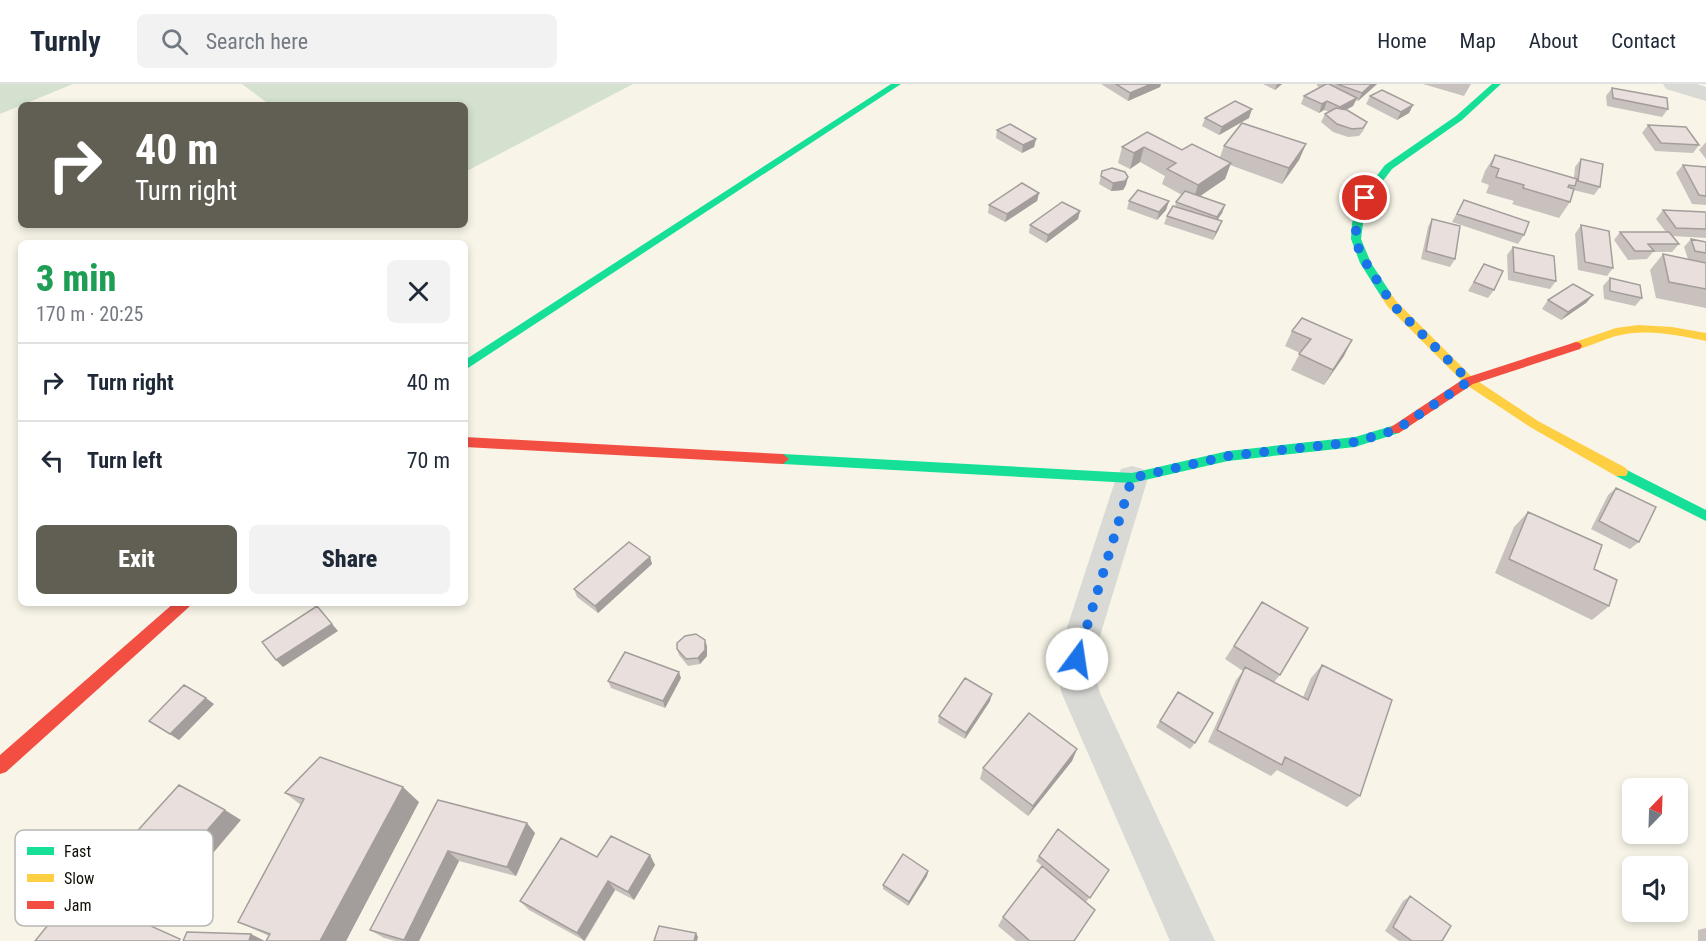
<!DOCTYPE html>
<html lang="en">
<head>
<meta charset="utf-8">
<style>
	body { margin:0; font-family:"Roboto Condensed",sans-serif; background:#f2f2f3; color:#1f2937; height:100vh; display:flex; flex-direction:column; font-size:22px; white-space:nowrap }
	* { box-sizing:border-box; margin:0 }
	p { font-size:20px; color:#747a83 }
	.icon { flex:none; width:33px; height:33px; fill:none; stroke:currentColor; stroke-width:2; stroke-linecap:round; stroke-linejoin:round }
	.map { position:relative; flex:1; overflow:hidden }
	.drawer { position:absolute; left:18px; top:156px; width:450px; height:366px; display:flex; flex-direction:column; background:#fff; border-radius:9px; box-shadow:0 3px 9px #0003 }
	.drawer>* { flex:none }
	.banner { position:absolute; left:18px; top:18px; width:450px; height:126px; border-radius:9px; box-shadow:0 3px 9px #0003; background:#615f54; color:#fff; overflow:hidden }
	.needle { width:39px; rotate:23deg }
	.tools { position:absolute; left:1622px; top:694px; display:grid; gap:12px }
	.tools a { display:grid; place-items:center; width:66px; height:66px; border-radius:9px; background:#fff; box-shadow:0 3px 9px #0003; font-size:30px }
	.pin { position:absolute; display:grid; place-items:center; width:51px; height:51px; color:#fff; margin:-26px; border:3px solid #fff; border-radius:50%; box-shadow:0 2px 6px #0007 }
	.me { position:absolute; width:66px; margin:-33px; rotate:14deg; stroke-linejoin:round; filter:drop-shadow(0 0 4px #0008) }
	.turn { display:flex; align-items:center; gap:21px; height:126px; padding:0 18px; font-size:27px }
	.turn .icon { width:78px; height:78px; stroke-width:2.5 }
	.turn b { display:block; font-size:42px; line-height:51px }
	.round { display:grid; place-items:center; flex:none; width:63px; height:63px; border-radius:9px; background:#f2f2f3 }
	.head { display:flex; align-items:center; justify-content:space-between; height:102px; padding:0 18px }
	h1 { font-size:36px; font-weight:800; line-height:45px; color:#1e9e55 }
	.primary-button { display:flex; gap:12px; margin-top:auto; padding:12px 18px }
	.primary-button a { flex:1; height:69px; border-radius:9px; background:#615f54; color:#fff; font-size:24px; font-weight:800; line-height:69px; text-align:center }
	.primary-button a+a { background:#f2f2f3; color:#1f2937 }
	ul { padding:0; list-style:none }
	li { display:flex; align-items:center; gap:18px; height:78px; padding:0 18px; border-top:2px solid #e0e1e3 }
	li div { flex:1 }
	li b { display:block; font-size:22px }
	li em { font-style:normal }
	header { display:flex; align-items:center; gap:36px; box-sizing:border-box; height:84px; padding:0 30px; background:#fff; border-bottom:2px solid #e0e1e3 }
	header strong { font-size:28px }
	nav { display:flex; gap:33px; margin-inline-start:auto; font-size:21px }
	.search { width:420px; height:54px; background:#f2f2f3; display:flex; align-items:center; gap:15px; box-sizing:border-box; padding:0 21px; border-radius:9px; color:#747a83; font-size:22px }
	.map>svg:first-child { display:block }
	.green { fill:#d4e1ce }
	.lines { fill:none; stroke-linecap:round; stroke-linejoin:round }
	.street { fill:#d9d9d6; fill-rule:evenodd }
	.fast { fill:#16e098; fill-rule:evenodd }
	.slow { fill:#ffcf43; fill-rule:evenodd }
	.jam { fill:#f24e42; fill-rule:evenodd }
	.wall { fill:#c8c1be }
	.shaded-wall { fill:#a39d9b }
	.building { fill:#e9e0dd; stroke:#a39d9b; stroke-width:1.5 }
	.route { stroke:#1a73e8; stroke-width:10; stroke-dasharray:0 18 }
	.key { fill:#fff; stroke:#b7b7b4; stroke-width:1.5 }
	.key-label { font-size:16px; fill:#100e05 }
</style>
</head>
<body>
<header>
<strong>Turnly</strong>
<div class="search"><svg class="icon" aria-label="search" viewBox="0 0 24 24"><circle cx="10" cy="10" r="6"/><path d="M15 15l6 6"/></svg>Search here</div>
<nav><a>Home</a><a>Map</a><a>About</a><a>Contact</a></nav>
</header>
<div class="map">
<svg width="1706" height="857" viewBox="0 0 1706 857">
	<rect width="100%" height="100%" fill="#f8f5e8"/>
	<!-- green -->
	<path class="green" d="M0 0H73L0 30Z
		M242 0H633L465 88V21H270Z"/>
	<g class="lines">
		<!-- street -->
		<path class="street" d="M1663 0H1697L1706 3V17L1666 5Z
			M1132 382 1143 385 1148 394 1097 562 1094 587 1100 609 1215 857H1170L1062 610 1056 587 1061 562 1116 394 1121 385Z"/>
		<!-- fast -->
		<path class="fast" d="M891 0H901L465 286V276Z
			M1492 0H1501L1462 36 1392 85 1373 110 1363 139 1361 155 1371 179 1392 211 1386 215 1382 214 1360 179 1351 155 1352 139 1363 110 1385 81 1456 32Z
			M1395 341 1401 346 1399 349 1355 363 1228 377 1132 399 783 380 777 375 783 370 1132 389 1228 367 1355 353Z
			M1621 383 1706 426V437L1616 392 1614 388 1616 384Z"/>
		<!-- slow -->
		<path class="slow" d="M1386 207 1390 208 1396 217 1473 294 1538 337 1626 384 1628 388 1626 392H1616L1530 343 1465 300 1388 223 1380 211Z
			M1638 241 1672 243 1706 249V257C1677 251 1646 244 1616 252 1603 256 1590 262 1576 266L1570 262 1572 259 1616 244Z"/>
		<!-- jam -->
		<path class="jam" d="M1576 258 1580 259 1582 262 1580 265 1473 300 1399 349H1391L1389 346 1391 343 1465 294Z
			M465 353 783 370 789 375 783 380 465 363Z
			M174 519H191L189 523 6 688 0 690V671Z"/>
	</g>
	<!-- wall -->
	<path class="wall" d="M1101 0H1161L1160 3 1128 17Z
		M1263 0H1282L1275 6Z
		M1317 0H1377L1358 17 1356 16 1353 22 1346 26 1367 38 1363 47 1359 52 1348 53 1333 48 1321 38 1325 30 1329 28 1324 26 1319 29 1301 20 1304 12 1320 3 1317 2Z
		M1423 0H1471L1464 12Z
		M1612 4 1668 25 1662 33 1607 22 1606 12Z
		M1370 12 1413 21 1409 29 1397 36 1366 20Z
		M1205 34H1249L1219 51 1202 42Z
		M1648 41 1699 61 1693 69 1655 67 1642 49Z
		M997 46 1036 55 1034 63 1022 69 996 54Z
		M1147 48 1182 66 1220 73 1224 62 1306 60 1299 76 1282 100 1230 81 1225 95 1200 112 1225 121 1222 129 1217 136 1219 145 1213 156 1164 140 1167 132 1175 122 1176 118 1182 111 1162 100 1165 92 1140 78 1130 85 1118 79 1122 63Z
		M1706 58V75L1699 66Z
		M1495 71 1574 94 1575 83 1581 75 1600 103 1594 111 1573 106 1570 118 1559 134 1512 120 1514 117 1486 109 1489 101 1481 98 1485 87Z
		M1683 81 1706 83V121L1692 120 1676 89Z
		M1102 87 1126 101 1123 106 1111 107 1099 100Z
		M1039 109 1037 117 1005 138 988 129 989 121Z
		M1464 116 1524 151 1518 160 1452 138Z
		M1129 117H1169L1166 126 1157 136 1127 125Z
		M1663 126 1706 129V154L1673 152 1679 160 1672 168H1653L1647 175 1628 176 1614 156 1620 148H1666L1656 135Z
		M1080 127 1078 135 1046 159 1029 149 1030 141Z
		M1432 135 1455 175 1450 183 1421 175 1428 143Z
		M1581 141 1613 184 1607 192 1578 186 1575 150Z
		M1691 155 1706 158V179L1688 175 1684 163Z
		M1513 163 1556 197 1550 205 1508 196 1507 171Z
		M1663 170 1706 179V224L1656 214 1650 186Z
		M1484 180 1494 206 1488 214 1468 207Z
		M1610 194 1642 214 1635 222 1604 215 1603 202Z
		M1593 211 1586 219 1561 236 1542 225 1548 216Z
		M1302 234 1344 272 1324 301 1291 286 1300 269 1285 262 1292 247Z
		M1616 404 1639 458 1630 465 1591 445 1608 411Z
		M1528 428 1594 485 1609 522 1592 536 1495 489 1514 443Z
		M650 473 652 480 598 529 577 513 574 505Z
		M1262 518 1280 591 1274 598 1303 613 1311 594 1322 581 1360 712 1347 723 1277 686 1271 692 1208 658 1236 596 1243 587 1225 575Z
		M707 562V572L700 580 688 582 679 571 677 565Z
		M681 594 665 624 611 604 608 597Z
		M1178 608 1195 659 1190 665 1156 643Z
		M990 617 965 655 938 639 939 632Z
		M214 620 179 656 149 637Z
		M1077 665 1072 677 1028 732 980 695 983 684Z
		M285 709 419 718 346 857H266L269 852 238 838 301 721Z
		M438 716 535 749 516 792 459 777 419 857H395L384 854 370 846Z
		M650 771 655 781 634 816 615 806 585 857 529 826 520 817 597 773Z
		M1039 772 1109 786 1086 818 1036 777Z
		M928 787 927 792 908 822 883 805V801Z
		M1410 812 1442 857H1399L1385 847 1403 817Z
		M1003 833 1074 857H1016L998 842Z
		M1706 844V857H1698V846Z"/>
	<!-- shaded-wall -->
	<path class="shaded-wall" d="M1151 0H1161L1160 3 1128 17 1130 9Z
		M1277 0H1282L1275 6Z
		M1372 0H1377L1358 17 1362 9Z
		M1357 14 1353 22 1336 31 1340 23Z
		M1327 17 1324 26 1319 29 1322 20Z
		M1413 21 1409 29 1397 36 1401 28Z
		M1252 25 1249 34 1219 51 1222 43Z
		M1036 55 1034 63 1022 69 1023 61Z
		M1306 60 1299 76 1282 100 1289 84Z
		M1144 63 1140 78 1130 85 1134 69Z
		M1231 79 1225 95 1193 117 1198 101Z
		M1128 93 1126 101 1123 106 1111 107 1113 99Z
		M1039 109 1037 117 1005 138 1007 130Z
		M1169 117 1166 126 1157 136 1159 128Z
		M1225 121 1222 129 1214 141 1217 133Z
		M1080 127 1078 135 1046 159 1048 151Z
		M1222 137 1219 145 1213 156 1216 148Z
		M1593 211 1586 219 1561 236 1568 228Z
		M1352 256 1344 272 1324 301 1333 286Z
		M650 473 652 480 598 529 595 522Z
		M317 522 338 547 283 583 276 576Z
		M705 556 707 562V572L700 580 698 574Z
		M679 588 681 594 665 624 663 617Z
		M992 610 990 617 965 655 966 649Z
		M206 614 214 620 179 656 170 650Z
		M1077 665 1072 677 1028 732 1033 722Z
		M403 703 419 718 346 857H320Z
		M225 726 241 736 159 833 139 824Z
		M527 739 535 749 516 792 507 783Z
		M448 767 459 777 419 857H406L404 856Z
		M650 771 655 781 634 816 628 808Z
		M928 787 927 792 908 822 909 818Z
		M608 797 615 806 584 857 577 849Z
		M696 849 698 853 697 857H694Z
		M251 850 265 857H249Z"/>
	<!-- building -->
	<path class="building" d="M1116 0H1151L1130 9Z
		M1326 0H1329L1357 14 1340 23 1327 17 1322 20 1304 12Z
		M1337 0H1372L1362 9Z
		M1612 4 1667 14 1668 25 1613 14Z
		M1382 6 1413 21 1401 28 1370 12Z
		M1235 17 1252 25 1222 43 1205 34Z
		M1336 24 1347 26 1367 38 1363 44 1352 45 1337 40 1325 30Z
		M1242 39 1306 60 1289 84 1224 62Z
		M1010 40 1036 55 1023 61 997 46Z
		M1648 41 1686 43 1699 61 1661 59Z
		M1147 48 1182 66 1192 60 1231 79 1198 101 1167 85 1176 79 1144 63 1134 69 1122 63Z
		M1495 71 1577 95 1575 102 1569 101 1568 103 1574 105 1570 118 1523 104 1524 101 1496 93 1499 85 1491 82Z
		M1581 75 1603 80 1600 103 1578 97Z
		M1683 81 1706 83V112L1699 111Z
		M1112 84 1125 88 1128 93 1125 97 1113 99 1101 92 1102 87Z
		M1022 99 1039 109 1007 130 989 121Z
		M1138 106 1169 117 1159 128 1129 117Z
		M1185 107 1225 121 1217 133 1176 118Z
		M1464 116 1529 138 1524 151 1457 130Z
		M1062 118 1080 127 1048 151 1030 141Z
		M1173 122 1222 137 1216 148 1167 132Z
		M1663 126 1705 128 1706 129V145L1676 144Z
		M1432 135 1460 142 1455 175 1426 167Z
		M1581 141 1609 147 1613 184 1585 178Z
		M1620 148H1669L1679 160H1648L1654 167H1635Z
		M1691 155 1706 158V169L1695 167Z
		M1513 163 1554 172 1556 197 1514 188Z
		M1663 170 1706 179V205L1669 198Z
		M1484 180 1503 187 1494 206 1474 198Z
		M1610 194 1640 201 1642 214 1610 207Z
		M1573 200 1593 211 1568 228 1548 216Z
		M1302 234 1352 256 1333 286 1299 270 1311 255 1292 247Z
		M1616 404 1656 423 1639 458 1599 437Z
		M1528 428 1602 461 1594 485 1617 496 1609 522 1509 475Z
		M629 458 650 473 595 522 574 505Z
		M1262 518 1308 544 1280 591 1234 562Z
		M317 522 332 540 276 576 262 558Z
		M696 550 705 556V566L698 574 686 575 677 565V559L685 552Z
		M625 568 679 588 663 617 608 597Z
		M1322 581 1392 616 1360 712 1285 673 1282 681 1217 646 1245 583 1308 616Z
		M965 594 992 610 966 649 939 632Z
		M184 601 206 614 170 650 149 637Z
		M1178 608 1213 629 1195 659 1160 637Z
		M1029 629 1077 665 1033 722 983 684Z
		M320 673 403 703 320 857H266L270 850 238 838 304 715 285 709Z
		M179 701 225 726 139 824 92 797Z
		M438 716 527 739 507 783 448 767 404 856 370 846Z
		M1058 745 1109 786 1090 814 1039 772Z
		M611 752 650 771 628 808 608 797 577 849 520 817 561 754 597 773Z
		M903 770 928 787 909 818 883 801Z
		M1042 782 1095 826 1074 857H1030L1003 833Z
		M75 808 180 855 179 857H35Z
		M1410 812 1451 842 1442 857H1412L1393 843Z
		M659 842 696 849 694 857H654Z
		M187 848 251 850 249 857H183Z"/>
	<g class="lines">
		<!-- route -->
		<path class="route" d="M1077 575 1132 394 1228 372 1355 358 1396 346 1469 297 1392 220 1361 171 1356 157V144L1365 114"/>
	</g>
	<!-- legend -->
	<rect x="15" y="746" width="198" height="96" rx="9" class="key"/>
	<rect x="27" y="763" width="27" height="8" fill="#16e098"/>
	<rect x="27" y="790" width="27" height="8" fill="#ffcf43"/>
	<rect x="27" y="817" width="27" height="8" fill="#f24e42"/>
	<g class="key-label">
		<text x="64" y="773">Fast</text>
		<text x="64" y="800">Slow</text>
		<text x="64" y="827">Jam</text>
	</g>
</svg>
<div class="tools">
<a><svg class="needle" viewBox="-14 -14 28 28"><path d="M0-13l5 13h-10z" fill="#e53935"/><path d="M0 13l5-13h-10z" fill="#747a83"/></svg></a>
<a><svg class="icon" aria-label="sound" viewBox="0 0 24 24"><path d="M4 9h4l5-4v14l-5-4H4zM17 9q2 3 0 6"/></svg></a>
</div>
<div class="pin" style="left:1365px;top:114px;background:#d93025"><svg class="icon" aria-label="arrive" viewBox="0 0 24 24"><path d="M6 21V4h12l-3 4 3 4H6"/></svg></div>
<svg class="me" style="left:1077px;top:575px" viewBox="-20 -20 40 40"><circle r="19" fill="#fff"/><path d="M0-13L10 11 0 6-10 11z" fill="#1a73e8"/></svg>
<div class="banner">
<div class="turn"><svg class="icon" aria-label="right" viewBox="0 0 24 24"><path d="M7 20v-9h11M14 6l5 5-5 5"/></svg><div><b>40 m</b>Turn right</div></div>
</div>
<section class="drawer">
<div class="head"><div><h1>3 min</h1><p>170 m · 20:25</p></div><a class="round"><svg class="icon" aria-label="close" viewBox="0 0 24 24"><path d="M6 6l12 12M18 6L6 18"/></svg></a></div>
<ul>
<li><svg class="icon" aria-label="right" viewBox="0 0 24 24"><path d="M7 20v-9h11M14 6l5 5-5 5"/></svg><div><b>Turn right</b></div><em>40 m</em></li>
<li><svg class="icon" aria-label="left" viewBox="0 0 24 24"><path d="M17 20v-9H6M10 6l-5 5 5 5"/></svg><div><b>Turn left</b></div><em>70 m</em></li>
</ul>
<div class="primary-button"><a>Exit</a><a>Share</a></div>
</section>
</div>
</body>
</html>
